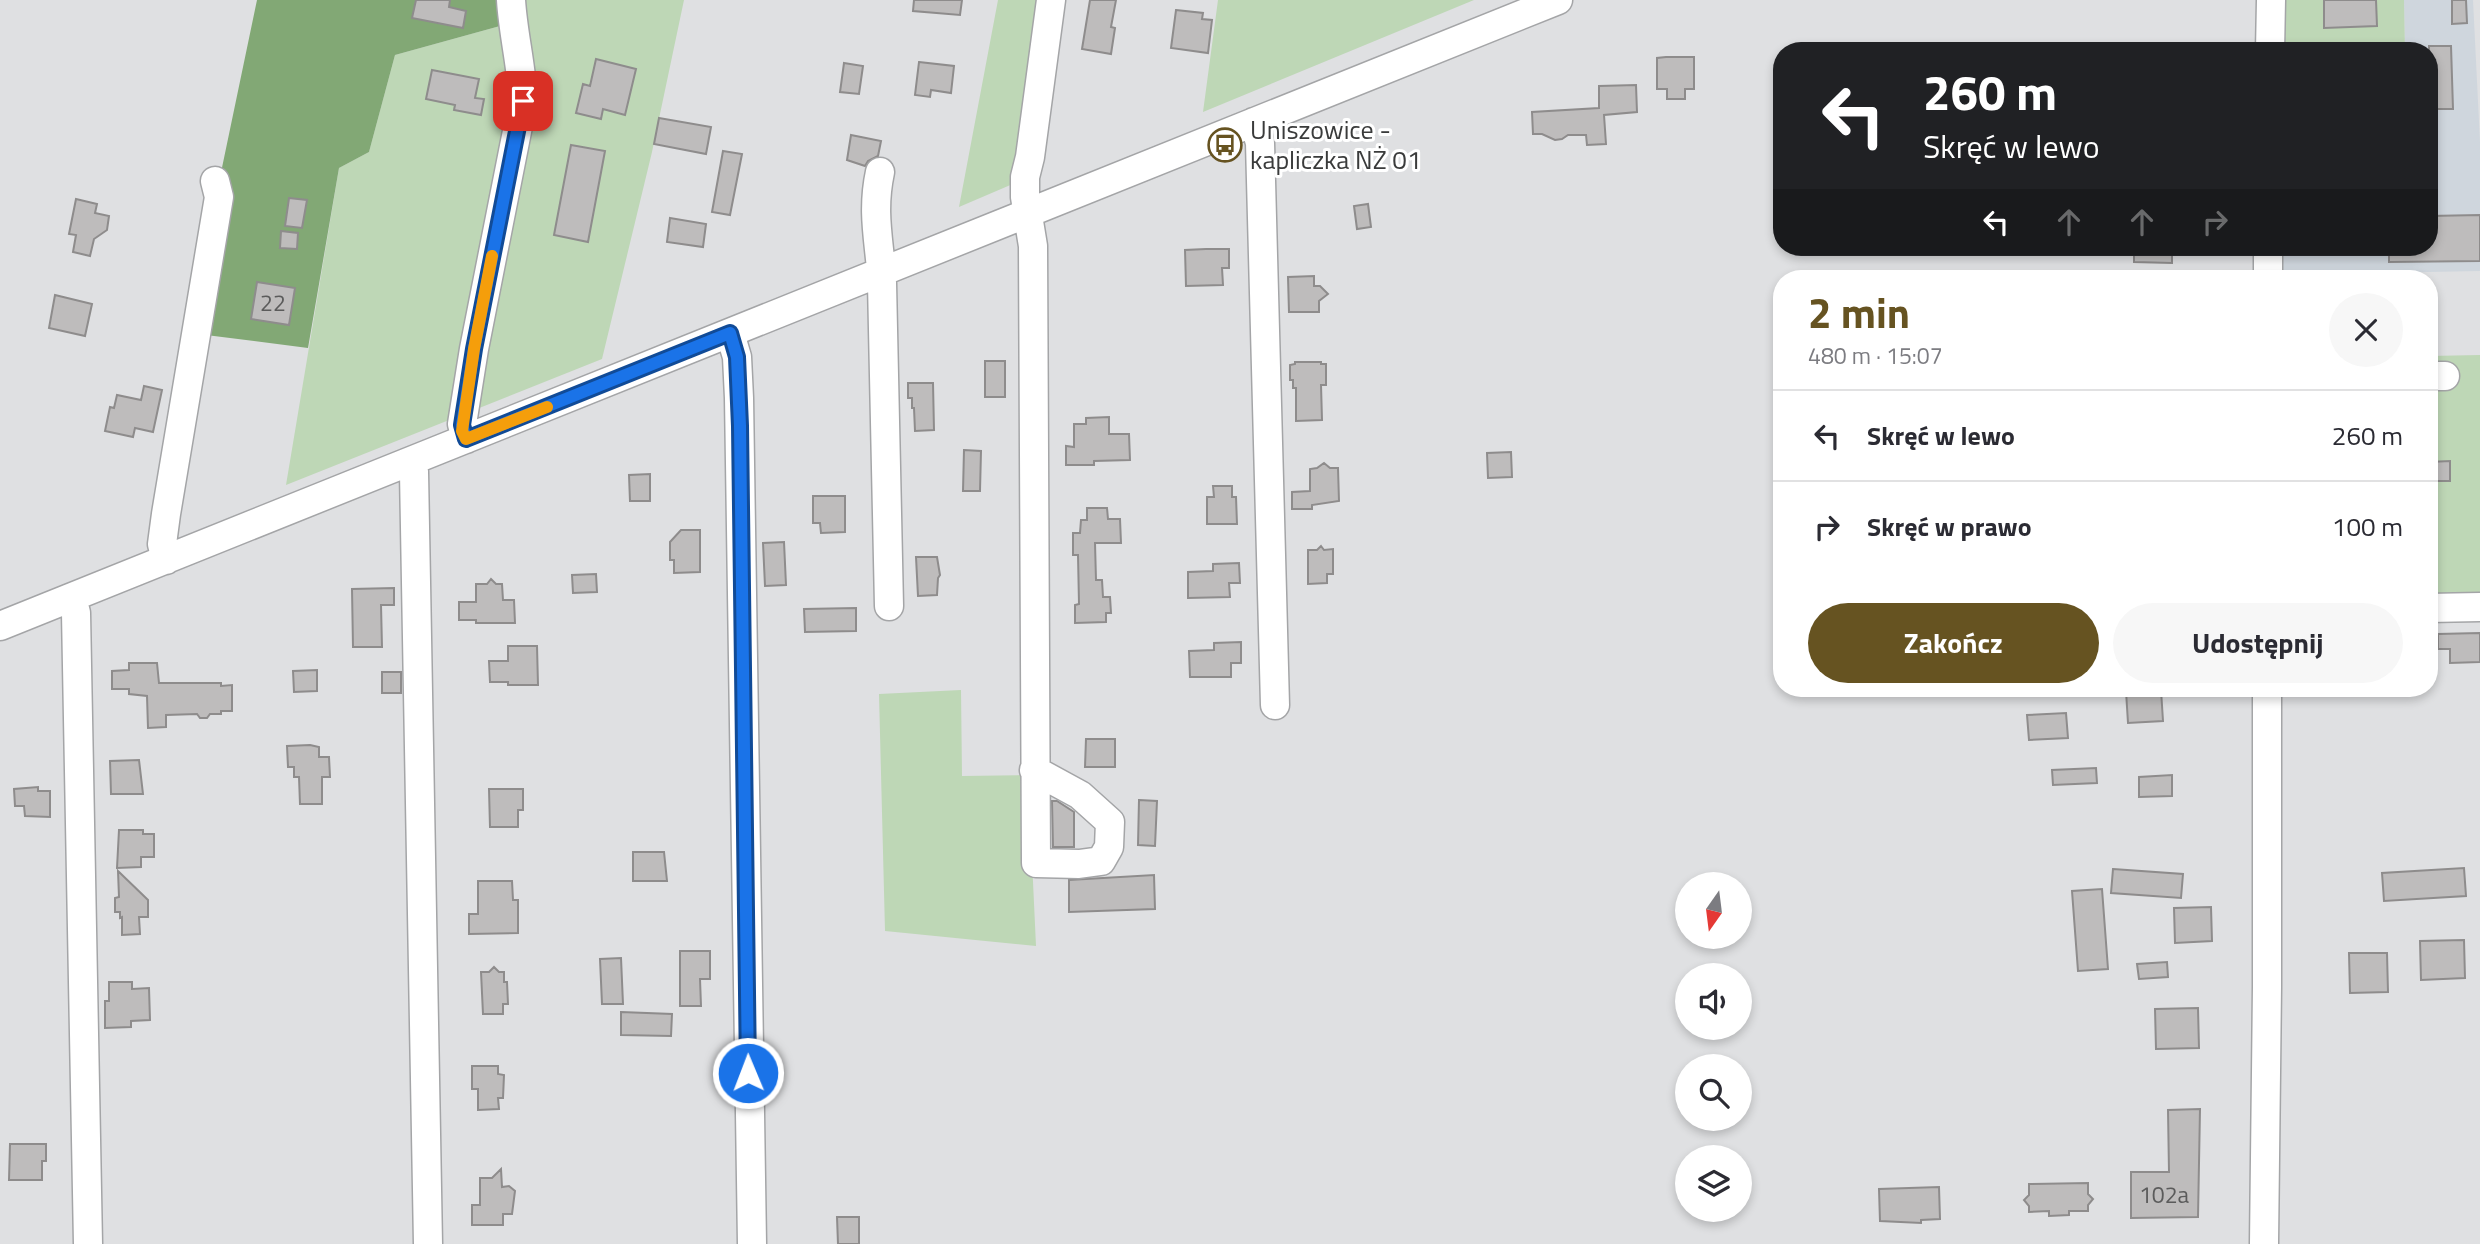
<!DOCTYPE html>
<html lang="pl">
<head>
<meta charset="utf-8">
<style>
	body { margin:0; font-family:"Titillium Web",sans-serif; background:#f7f7f7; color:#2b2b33; height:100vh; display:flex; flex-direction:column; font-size:26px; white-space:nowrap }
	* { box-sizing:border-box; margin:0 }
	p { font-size:23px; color:#7c7c81 }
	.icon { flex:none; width:38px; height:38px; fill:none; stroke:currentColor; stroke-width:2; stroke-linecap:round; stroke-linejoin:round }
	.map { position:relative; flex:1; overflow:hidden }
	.side { position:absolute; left:1773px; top:270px; width:665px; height:427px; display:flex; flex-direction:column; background:#fff; border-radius:28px; box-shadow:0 4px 10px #0003 }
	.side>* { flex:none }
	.top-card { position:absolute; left:1773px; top:42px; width:665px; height:214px; border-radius:28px; box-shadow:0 4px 10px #0003; background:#202124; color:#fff; overflow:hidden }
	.needle { width:46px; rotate:194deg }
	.tools { position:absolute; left:1675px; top:872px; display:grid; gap:14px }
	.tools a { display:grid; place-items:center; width:77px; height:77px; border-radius:50%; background:#fff; box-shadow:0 4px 10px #0003; font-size:35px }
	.pin { position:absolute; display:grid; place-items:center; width:60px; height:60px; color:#fff; margin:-30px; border-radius:14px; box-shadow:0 4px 10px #0006 }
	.me { position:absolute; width:77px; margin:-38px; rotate:359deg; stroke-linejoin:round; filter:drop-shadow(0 0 5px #0008) }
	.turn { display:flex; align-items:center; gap:24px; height:147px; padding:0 35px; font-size:32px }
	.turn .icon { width:91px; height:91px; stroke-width:2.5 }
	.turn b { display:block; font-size:49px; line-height:60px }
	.lanes { display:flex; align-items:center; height:66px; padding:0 35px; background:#0003; justify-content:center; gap:35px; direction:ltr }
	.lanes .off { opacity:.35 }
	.round { display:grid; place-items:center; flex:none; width:74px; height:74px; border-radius:37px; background:#f7f7f7 }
	.head { display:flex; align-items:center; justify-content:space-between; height:119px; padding:0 35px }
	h1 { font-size:42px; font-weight:700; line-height:52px; color:#665321 }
	.cta { display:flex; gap:14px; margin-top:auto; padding:14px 35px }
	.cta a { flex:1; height:80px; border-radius:42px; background:#665321; color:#fff; font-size:28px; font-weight:700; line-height:80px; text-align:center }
	.cta a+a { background:#f7f7f7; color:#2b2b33 }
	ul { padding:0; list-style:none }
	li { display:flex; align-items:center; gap:21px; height:91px; padding:0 35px; border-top:2px solid #e1e1e2 }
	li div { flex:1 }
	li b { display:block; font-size:26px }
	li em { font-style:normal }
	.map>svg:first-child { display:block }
	.built { fill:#cfd6dd }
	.green { fill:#bed7b6 }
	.forest { fill:#82a875 }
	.building { fill:#bebcbc; stroke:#8e8c8c; stroke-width:2 }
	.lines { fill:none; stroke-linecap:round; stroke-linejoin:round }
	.minor-casing { stroke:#a4a5a7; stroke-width:31 }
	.minor { stroke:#fff; stroke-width:28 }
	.route-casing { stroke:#114b97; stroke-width:18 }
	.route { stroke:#1a73e8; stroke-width:12 }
	.slow { stroke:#f59e0b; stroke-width:12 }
	.labels { text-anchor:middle; stroke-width:6; stroke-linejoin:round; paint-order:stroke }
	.number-label { font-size:23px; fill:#5b5b5b }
	.poi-label { font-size:26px; fill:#3a3b3b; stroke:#fff; text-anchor:start }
</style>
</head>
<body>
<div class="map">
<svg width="2480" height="1244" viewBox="0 0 2480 1244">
	<rect width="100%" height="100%" fill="#dfe0e2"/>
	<!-- built -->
	<path class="built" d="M2404 0H2473L2480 142V271L2268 275V247H2429V51H2405Z"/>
	<!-- green -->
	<path class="green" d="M523 0H684L652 152 602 359 286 485 339 168 369 152 395 55 500 26 522 76 502 120 523 124Z
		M998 0H1054L1027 178 959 207Z
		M1218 0H1474L1203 112Z
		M2270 0H2404L2405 51H2270Z
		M2480 355V598L2429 599V356Z
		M961 690 962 776 1028 775 1036 946 885 931 879 694Z"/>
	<!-- forest -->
	<path class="forest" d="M257 0H499L500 26 395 55 369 152 339 168 308 348 206 335 219 182Z"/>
	<!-- building -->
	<path class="building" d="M416 0H450L449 7 466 11 463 28 412 18Z
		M914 0H962L960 15 913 11Z
		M1090 0H1116L1111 27 1115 28 1111 54 1082 49Z
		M2324 0H2376L2377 26 2324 28Z
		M2452 0H2466L2467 23 2452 24Z
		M1176 10 1203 13 1202 19 1212 20 1208 53 1171 48Z
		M2429 46H2451L2453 109H2429Z
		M1666 57H1694V89H1685V99H1667V89H1657V58Z
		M596 59 636 69 625 115 603 109 601 119 576 113 583 84 590 86Z
		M919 62 954 66 951 93 931 90 930 97 915 95Z
		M844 63 863 66 859 94 840 92Z
		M432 70 479 79 475 98 484 99 481 115 454 110 455 105 426 99Z
		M1636 85 1637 112 1604 115 1606 144 1587 145 1586 135H1568L1562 139 1555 140 1542 134H1533L1532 112 1599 108V86Z
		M659 118 711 127 706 154 654 144Z
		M851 135 881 141 878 156 868 161 865 166 847 160Z
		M571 145 605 151 588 242 554 235Z
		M723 151 742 154 730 215 712 212Z
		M289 198 307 200 302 228 285 226Z
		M76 199 97 204 95 213 109 216 107 230 94 239 90 256 73 252 76 235 69 234Z
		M1368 204 1371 227 1357 229 1354 206Z
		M2480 215V261L2389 262V247H2429V216Z
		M670 218 706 224 703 247 667 242Z
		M281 231 298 233 297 249 280 248Z
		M2134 247H2172V263L2134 262Z
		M1206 249H1229V268H1222L1223 285 1186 286 1185 250Z
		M1314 276V286H1320L1328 294 1319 301V312H1289L1288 277Z
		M257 282 295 288 289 325 251 319Z
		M55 295 92 304 85 336 49 328Z
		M985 361H1005V397H985Z
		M1295 362H1321V364H1326V385H1321L1322 420 1296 421V388H1293V380H1290V365L1295 364Z
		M908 383H933L934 430 915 431 914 408H912V398H908Z
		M144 386 162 390 153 432 135 428 133 437 105 431 110 407 114 408 117 395 141 400Z
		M1109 417V434H1129L1130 460 1094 461V465H1066V446L1074 447V424H1086V418Z
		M964 450 981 451 980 491H963Z
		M1511 452 1512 477 1488 478 1487 453Z
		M2450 461V481H2429V462Z
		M1324 463 1330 468H1338L1339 501 1312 505V509H1292V492L1310 491V469L1317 468Z
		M650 474V501H630L629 475Z
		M1213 486H1232V497H1236L1237 524H1207V497H1214Z
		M813 496H845V532L821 533 820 523H813Z
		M1087 508H1107L1108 519H1120L1121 543H1095L1096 580H1102L1103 597H1110L1111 613H1106V622L1075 623V605L1079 604 1078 555H1073V533H1080L1081 520H1087Z
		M681 530H700V572L674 573V560H670V542Z
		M784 542 786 585 765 586 763 543Z
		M1321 546 1324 550 1333 549V574H1327V583L1308 584V550H1317Z
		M916 557H937L940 575 938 578 937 595 918 596Z
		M1239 563 1240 583H1229L1230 597 1188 598V572L1213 571V564Z
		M596 574 597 592 573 593 572 575Z
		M491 579 496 584H502L503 600H514L515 623H476V620H459V602H476V584H487Z
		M394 588V605H381L382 647H353L352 589Z
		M856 608V631L805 632 804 609Z
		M2480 633V662L2450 663V649H2438V634Z
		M1241 642V663H1231V677H1190L1189 651 1214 650V643Z
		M508 646H537L538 685H508V682H490L489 661H508Z
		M129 663H157L159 683H221V686L232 685V711H221V714H210L207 718H200L197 714 166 715V727L148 728 147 696 129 694V689H112V671L129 670Z
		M317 670V691L294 692 293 671Z
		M382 672H401V693H382Z
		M2161 690 2163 721 2128 723 2126 691Z
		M2066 713 2068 738 2029 740 2027 715Z
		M1086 739H1115V767H1085Z
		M310 745 319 747V757H329L330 777H322V804H300L299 777H294V767H288L287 746Z
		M139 760 143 794H111L110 761Z
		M2096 768 2097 783 2053 785 2052 770Z
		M2172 775V796L2139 797V777Z
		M38 787V791H50V817L25 816 24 806H15L14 789Z
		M489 789H523V810H518V827H490Z
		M1139 800 1157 801 1155 846 1138 845Z
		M1052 801H1057L1074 812V847H1053Z
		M119 830H143V834H154V857H141V867L117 868Z
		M633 852H664L667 881H633Z
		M2464 868 2466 896 2384 901 2382 873Z
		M2113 869 2183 874 2181 898 2111 893Z
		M118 871 148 900V917H139L140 934 122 935V917L120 918V912H115V898L119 897Z
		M1154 875 1155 909 1069 912V880Z
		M478 881H512L513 900H518V933L469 934V914H478Z
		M2102 889 2108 969 2078 971 2072 891Z
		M2211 907 2212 941 2175 943 2174 908Z
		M2464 940 2465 978 2421 980 2420 941Z
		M680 951H710V979H700L701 1006H680Z
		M2349 953H2387L2388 992 2350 993Z
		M621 958 623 1004H602L600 959Z
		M2167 962 2168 977 2139 979 2137 964Z
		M494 967 499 972H504V982H507L508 1004H503V1014H483L481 972H489Z
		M109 982H132V989L149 988 150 1020 131 1021V1027L105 1028V1001H109Z
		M2198 1008 2199 1048 2156 1049 2155 1009Z
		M621 1012 672 1014 671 1036 621 1035Z
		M472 1066H498V1074L504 1075 503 1098H498L499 1109 478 1110V1089H472Z
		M2200 1109 2198 1217 2131 1218V1172H2169L2168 1110Z
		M10 1144H46V1161H42V1180H9Z
		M501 1169 502 1187 509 1186 515 1191 512 1214H503V1225H472V1205H480V1178H492Z
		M2088 1183V1194L2093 1199 2088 1205V1211H2069V1215L2049 1216V1211L2029 1212V1206L2024 1200 2029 1195V1184Z
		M1939 1187 1940 1219 1921 1220V1223L1880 1221 1879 1189Z
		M837 1217H859V1244H838Z"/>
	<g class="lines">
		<defs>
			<path id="minor" d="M2270 51 2271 0
				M1254 122 1260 143 1275 705
				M880 172C871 214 880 243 882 283L889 606
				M2268 247V278
				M730 333 737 357 739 398 752 1244
				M2429 376H2445
				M466 439 462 424 474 349 523 101C522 67 513 34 511 0
				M412 461 414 472 428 1244
				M166 560 162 544 166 514 219 197 215 181
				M72 597 76 613 88 1244
				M2429 608 2480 607
				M0 626 1558 0
				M1034 770 1080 795 1110 822 1109 847 1101 861 1079 864 1036 863 1033 246 1025 197V177L1030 157 1051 0
				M2264 1244 2267 987V688"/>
		</defs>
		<!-- minor casing -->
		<use href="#minor" class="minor-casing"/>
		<!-- minor -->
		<use href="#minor" class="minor"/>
	</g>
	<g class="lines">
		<defs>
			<path id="route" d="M523 101 474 349 462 425 466 439 730 333 737 357 740 426 748 1073"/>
		</defs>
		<!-- route casing -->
		<use href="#route" class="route-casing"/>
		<!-- route -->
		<use href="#route" class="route"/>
		<!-- slow -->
		<path class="slow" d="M492 256 474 349 462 431 466 439 547 407"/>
	</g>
	<!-- icons -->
	<defs>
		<symbol id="bus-ring" viewBox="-11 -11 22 22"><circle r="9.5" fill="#fff" stroke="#665321" stroke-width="1.5"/><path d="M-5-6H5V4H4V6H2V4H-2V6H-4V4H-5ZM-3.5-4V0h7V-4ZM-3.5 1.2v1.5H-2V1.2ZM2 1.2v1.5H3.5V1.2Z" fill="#665321"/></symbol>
	</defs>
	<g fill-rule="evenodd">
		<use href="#bus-ring" x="1206" y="126" width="38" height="38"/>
	</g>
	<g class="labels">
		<!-- number labels -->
		<g class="number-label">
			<text x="273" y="311">22</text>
			<text x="2164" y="1203">102a</text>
		</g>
		<!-- poi labels -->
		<g class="poi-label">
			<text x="1250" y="139">Uniszowice -<tspan x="1250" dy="30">kapliczka NŻ 01</tspan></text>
		</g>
	</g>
</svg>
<div class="tools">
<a><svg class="needle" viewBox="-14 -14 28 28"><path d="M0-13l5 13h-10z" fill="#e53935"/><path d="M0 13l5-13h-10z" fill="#7c7c81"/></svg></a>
<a><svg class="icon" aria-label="sound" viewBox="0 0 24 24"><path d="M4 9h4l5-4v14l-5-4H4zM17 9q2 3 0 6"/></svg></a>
<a><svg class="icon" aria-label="search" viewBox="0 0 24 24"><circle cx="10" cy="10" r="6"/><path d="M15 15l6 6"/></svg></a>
<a><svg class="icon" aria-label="layers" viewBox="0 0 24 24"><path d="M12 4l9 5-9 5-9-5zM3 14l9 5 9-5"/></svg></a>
</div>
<div class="pin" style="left:523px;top:101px;background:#d93025"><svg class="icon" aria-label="arrive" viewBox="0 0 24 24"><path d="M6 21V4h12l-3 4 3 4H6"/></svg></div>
<svg class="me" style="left:748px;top:1073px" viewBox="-20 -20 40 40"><circle r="17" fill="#1a73e8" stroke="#fff" stroke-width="3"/><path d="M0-11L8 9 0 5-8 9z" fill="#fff"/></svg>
<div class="top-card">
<div class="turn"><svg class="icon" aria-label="left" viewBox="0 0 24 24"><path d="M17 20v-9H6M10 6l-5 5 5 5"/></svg><div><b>260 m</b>Skręć w lewo</div></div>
<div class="lanes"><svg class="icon" aria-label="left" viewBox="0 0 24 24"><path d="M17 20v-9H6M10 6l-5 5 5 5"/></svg><svg class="icon off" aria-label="ahead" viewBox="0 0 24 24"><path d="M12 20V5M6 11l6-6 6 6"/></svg><svg class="icon off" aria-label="ahead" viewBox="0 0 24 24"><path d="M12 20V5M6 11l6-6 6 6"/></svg><svg class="icon off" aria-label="right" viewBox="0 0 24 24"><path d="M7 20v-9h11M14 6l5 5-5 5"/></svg></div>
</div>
<section class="side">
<div class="head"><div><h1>2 min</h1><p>480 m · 15:07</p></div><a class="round"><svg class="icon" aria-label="close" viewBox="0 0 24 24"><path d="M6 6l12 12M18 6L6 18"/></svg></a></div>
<ul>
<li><svg class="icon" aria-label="left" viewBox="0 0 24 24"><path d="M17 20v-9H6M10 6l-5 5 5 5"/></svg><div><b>Skręć w lewo</b></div><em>260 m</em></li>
<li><svg class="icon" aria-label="right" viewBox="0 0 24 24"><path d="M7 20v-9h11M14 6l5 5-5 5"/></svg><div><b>Skręć w prawo</b></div><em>100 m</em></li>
</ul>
<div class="cta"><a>Zakończ</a><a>Udostępnij</a></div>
</section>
</div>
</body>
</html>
